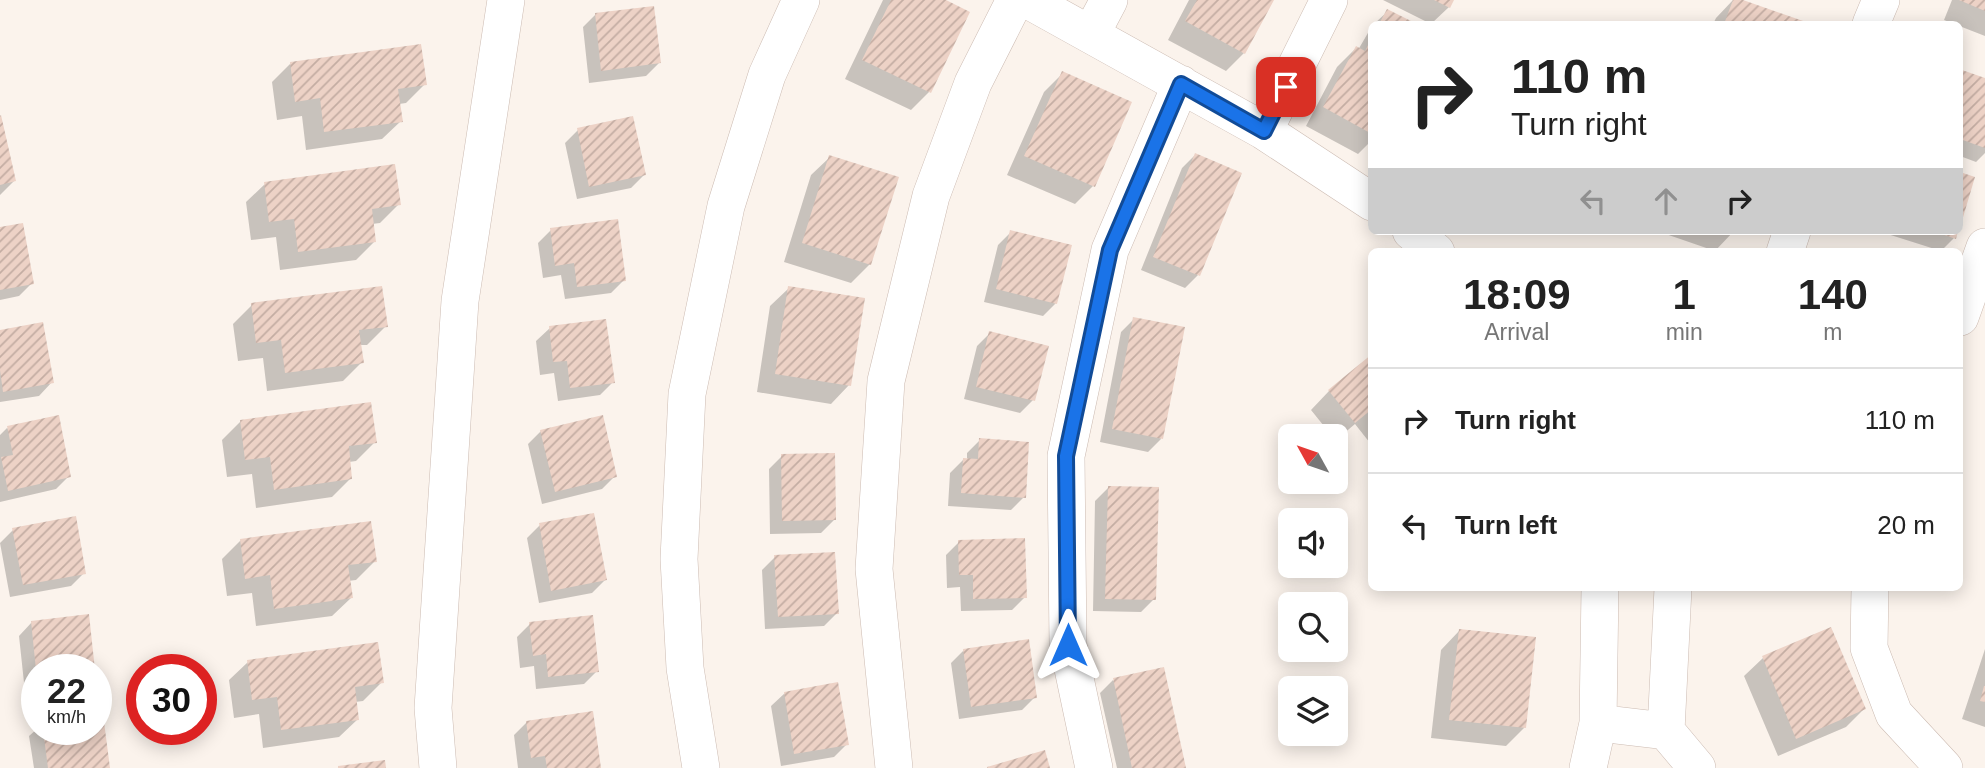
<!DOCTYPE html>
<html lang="en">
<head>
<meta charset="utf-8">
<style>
	body { margin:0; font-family:Helvetica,sans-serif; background:#f6f6f6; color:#222; height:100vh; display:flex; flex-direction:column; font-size:26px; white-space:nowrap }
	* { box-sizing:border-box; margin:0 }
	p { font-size:23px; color:#767676 }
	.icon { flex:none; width:38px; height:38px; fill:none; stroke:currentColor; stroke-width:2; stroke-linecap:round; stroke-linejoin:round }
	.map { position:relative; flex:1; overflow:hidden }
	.sheet { position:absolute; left:1368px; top:248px; width:595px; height:343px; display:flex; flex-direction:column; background:#fff; border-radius:10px; box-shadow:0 4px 18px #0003 }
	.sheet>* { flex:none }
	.hud { position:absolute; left:1368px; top:21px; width:595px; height:214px; border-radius:10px; box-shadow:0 4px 18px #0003; background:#fff; color:#222; overflow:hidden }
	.needle { width:46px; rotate:310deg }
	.tools { position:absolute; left:1278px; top:424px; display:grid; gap:14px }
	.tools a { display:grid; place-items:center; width:70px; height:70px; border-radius:10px; background:#fff; box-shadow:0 4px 18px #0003; font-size:35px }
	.speed { position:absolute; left:21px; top:654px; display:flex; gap:14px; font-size:35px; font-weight:700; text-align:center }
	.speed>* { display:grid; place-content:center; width:91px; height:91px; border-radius:50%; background:#fff; box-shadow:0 4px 18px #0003; line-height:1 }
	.speed small { font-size:18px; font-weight:400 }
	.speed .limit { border:10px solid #d22; background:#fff; color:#111 }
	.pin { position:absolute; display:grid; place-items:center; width:60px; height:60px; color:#fff; margin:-30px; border-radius:14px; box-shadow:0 4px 10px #0006 }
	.me { position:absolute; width:77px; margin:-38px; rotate:0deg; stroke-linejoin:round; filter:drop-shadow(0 0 5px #0008) }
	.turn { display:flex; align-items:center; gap:24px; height:147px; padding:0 28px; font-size:32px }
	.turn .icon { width:91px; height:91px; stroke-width:2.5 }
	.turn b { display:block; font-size:49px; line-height:60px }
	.lanes { display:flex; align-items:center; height:66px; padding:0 28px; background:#0003; justify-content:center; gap:35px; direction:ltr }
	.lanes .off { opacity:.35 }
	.eta { display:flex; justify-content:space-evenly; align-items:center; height:119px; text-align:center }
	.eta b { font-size:42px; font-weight:800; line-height:49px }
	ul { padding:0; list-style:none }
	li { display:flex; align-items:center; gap:21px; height:105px; padding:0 28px; border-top:2px solid #e0e0e0 }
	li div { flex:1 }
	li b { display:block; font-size:26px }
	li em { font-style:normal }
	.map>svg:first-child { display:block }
	.shadow { fill:#0003 }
	.building { fill:url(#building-hatch) }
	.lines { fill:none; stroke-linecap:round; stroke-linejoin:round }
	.minor-casing { stroke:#ccbbb2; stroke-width:38 }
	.minor { stroke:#fff; stroke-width:37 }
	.route-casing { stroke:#114b97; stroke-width:18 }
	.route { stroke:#1a73e8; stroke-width:12 }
</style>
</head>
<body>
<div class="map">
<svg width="1985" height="768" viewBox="0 0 1985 768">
	<defs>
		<pattern id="building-hatch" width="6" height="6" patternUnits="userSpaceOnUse" patternTransform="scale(1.75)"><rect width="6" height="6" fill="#edd2c6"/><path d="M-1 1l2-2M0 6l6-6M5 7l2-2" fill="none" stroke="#c4ada3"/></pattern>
	</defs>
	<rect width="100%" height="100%" fill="#fbf3ec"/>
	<!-- shadow -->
	<path class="shadow" d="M883 0H942L929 92 911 110 845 79Z
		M1189 0H1272L1244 53 1226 71 1168 40Z
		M1383 0H1452L1449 7 1431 24Z
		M1733 0H1737L1803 23 1713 24 1716 18Z
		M1952 0H1985V36L1944 20Z
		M1388 11 1413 24H1374Z
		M596 14 659 63 646 76 589 83 583 27Z
		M1372 26V140L1358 154 1306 126 1337 67 1356 48 1358 50Z
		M291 63 425 84 406 103 399 104 401 121 382 139 306 150 302 116 277 120 272 82Z
		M1962 72 1985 80V153L1976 162 1960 156V74Z
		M1062 74 1093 186 1075 204 1007 175 1044 92Z
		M0 119 14 181 0 195Z
		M578 130 644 175 631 188 577 199 565 143Z
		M1195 155 1198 275 1185 288 1141 270 1182 168Z
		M830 157 870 264 851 283 784 262 811 175Z
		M265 184 399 204 380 223 372 224 375 241 356 260 280 270 276 237 251 240 246 202Z
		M0 229 32 283 19 296 0 300Z
		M551 230 624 280 611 293 565 299 561 275 543 278 538 243Z
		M1657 231H1734L1715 251Z
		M1878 231H1956L1954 238 1941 251Z
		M1011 232 1056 303 1043 316 984 302 998 245Z
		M789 288 849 385 831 404 757 392 770 306Z
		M252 305 386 326 367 345H359L362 362 343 381 267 391 263 358 238 361 233 324Z
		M1134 319 1161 439 1148 452 1100 442 1121 332Z
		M550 328 613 382 600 395 558 401 554 373 540 375 536 341Z
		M0 331 52 382 39 396 0 402Z
		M990 333 1033 400 1020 413 964 399 977 346Z
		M1372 356V442L1370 443 1355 424 1336 440 1335 436H1332L1311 410 1329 391Z
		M241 421 375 442 356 461 349 462 350 479 332 497 256 508 252 474 227 477 222 440Z
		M7 428 69 476 56 489 0 502V435Z
		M541 431 615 476 602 489 542 504 528 444Z
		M980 440 1024 497 1011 510 948 506 950 473 963 460H967V453Z
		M782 456 834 520 821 533 770 534 769 469Z
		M1108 488 1154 599 1141 612 1093 611 1095 501Z
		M540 525 605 580 592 593 539 603 527 538Z
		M13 530 84 573 71 586 10 597 0 543Z
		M241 540 375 561 356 580 348 581 351 598 332 616 256 626 252 593 227 596 222 559Z
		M959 542 1025 597 1012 610 961 611 960 587 947 588 946 555Z
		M775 557 837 613 824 626 765 629 762 570Z
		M88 616 93 670H37V691L25 692 19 636 32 622Z
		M530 624 597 671 584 684 536 689 534 666 520 668 517 637Z
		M1830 629 1864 709 1846 727 1778 756 1744 676 1763 658Z
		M1459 631 1525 727 1506 746 1431 738 1441 650Z
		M1985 649V727L1962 719Z
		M964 650 1035 697 1022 710 959 719 951 663Z
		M248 662 382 682 363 701 355 702 358 719 339 737 263 748 259 714 234 718 229 680Z
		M1113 680 1184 768H1117L1100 693Z
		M785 693 847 744 834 757 781 766 771 706Z
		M527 722 599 768H518L514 735Z
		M37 729 96 730 108 768H34L29 736Z"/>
	<!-- building -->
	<path class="building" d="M891 0H946L970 12 931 93 862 60Z
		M1197 0H1274L1245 54 1185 21Z
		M1434 0H1454L1450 8Z
		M1733 0H1743L1806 22 1805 24H1724Z
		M1959 0H1985V11Z
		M654 6 661 63 601 71 595 13Z
		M1387 9 1417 24H1379Z
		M1372 37V134L1323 107 1356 46 1365 51Z
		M421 44 427 85 398 89 403 122 324 132 320 98 295 102 290 62Z
		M1962 70 1985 78V148L1960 139Z
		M1062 71 1132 102 1095 187 1024 156Z
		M1 115 16 181 0 185V116Z
		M633 116 646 175 589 187 577 128Z
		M1195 153 1242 173 1200 276 1153 257Z
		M829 155 899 177 871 265 802 243Z
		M395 164 401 205 372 209 376 242 298 252 294 219 269 222 264 182Z
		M1960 172 1975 177 1961 224 1960 223Z
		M618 219 626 281 577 287 574 263 555 266 550 228Z
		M23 223 34 284 0 290V227Z
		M1010 230 1072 245 1057 304 996 289Z
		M1933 231H1958L1956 239Z
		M382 286 388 327 359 330 364 363 285 373 281 340 256 343 251 303Z
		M788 286 865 298 851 386 775 374Z
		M1133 317 1185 327 1163 439 1112 429Z
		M606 319 615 383 570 388 567 361 553 362 549 326Z
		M43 322 54 383 3 392 0 370V330Z
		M989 331 1049 346 1035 401 976 387Z
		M1372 354V409L1355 423 1328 390Z
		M371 402 377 443 349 446 352 479 274 490 270 457 245 460 240 420Z
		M59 415 71 477 8 491 1 457 13 455 7 426Z
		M603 415 617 477 555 492 540 430Z
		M979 438 1029 442 1026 498 961 493 963 458 978 459Z
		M835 453 836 520 782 521 781 454Z
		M1108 486 1159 487 1156 600 1105 599Z
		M594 513 607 580 551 591 539 523Z
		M76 516 86 574 23 585 12 528Z
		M371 521 377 562 348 565 353 598 274 609 270 575 245 579 240 539Z
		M1025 538 1027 598 973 599V575H959L958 540Z
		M835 552 839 614 778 617 774 555Z
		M89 614 95 670H36L31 621Z
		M593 615 599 672 548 677 546 654 533 656 529 622Z
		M1831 627 1866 709 1796 739 1762 656Z
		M1459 629 1536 637 1526 728 1449 720Z
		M1029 639 1037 698 971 707 963 649Z
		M378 642 384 683 355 687 359 720 281 730 277 697 252 700 247 660Z
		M1164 667 1186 768H1132L1113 678Z
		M838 682 849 745 794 754 784 692Z
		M1984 686H1985V702L1980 701Z
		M593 711 601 768H547L545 756 531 758 526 721Z
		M96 714H103L110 768H48L43 730H96Z
		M1045 750 1050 768H987V767Z
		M385 760 386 768H338V766Z"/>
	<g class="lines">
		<defs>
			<path id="minor" d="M1028 0 1264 131 1372 202
				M1871 24 1881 0
				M1091 34 1109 0
				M1264 131 1329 0
				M1411 231 1436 252
				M1785 252 1792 231
				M1960 317 1985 247
				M1870 588 1869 648 1894 714 1944 768
				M1598 723 1666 731 1697 768
				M1666 731 1673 588
				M438 768 433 708 460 301 506 0
				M701 768 685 668 679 559 687 394 726 206 767 75 801 0
				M894 768 874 569 886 381 931 196 973 83 1015 0
				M1094 768 1068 645 1066 456 1110 250 1181 84
				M1588 768 1598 723 1600 588"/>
		</defs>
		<!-- minor casing -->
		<use href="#minor" class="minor-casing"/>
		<!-- minor -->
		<use href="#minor" class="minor"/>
	</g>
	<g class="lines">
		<defs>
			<path id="route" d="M1068 645 1066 456 1110 250 1181 84 1264 131 1286 87"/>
		</defs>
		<!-- route casing -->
		<use href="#route" class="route-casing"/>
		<!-- route -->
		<use href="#route" class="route"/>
	</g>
</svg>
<div class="tools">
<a><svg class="needle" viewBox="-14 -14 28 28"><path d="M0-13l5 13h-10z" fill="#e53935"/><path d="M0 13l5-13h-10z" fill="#767676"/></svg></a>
<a><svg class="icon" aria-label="sound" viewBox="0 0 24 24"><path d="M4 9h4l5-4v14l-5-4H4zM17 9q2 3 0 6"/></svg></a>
<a><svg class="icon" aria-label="search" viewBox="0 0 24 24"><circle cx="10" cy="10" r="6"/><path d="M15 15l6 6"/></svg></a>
<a><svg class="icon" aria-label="layers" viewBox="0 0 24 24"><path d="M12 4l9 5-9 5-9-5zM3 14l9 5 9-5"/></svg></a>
</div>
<div class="speed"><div>22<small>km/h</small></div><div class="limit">30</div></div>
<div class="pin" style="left:1286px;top:87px;background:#d93025"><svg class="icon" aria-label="arrive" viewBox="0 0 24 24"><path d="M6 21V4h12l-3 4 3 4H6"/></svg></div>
<svg class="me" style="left:1068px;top:645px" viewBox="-20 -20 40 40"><path d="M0-17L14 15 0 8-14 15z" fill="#1a73e8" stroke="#fff" stroke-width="4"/></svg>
<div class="hud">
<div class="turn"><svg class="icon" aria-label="right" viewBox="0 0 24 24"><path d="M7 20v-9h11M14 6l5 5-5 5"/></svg><div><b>110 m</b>Turn right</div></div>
<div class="lanes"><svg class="icon off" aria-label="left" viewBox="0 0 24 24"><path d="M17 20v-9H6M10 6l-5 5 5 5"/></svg><svg class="icon off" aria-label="ahead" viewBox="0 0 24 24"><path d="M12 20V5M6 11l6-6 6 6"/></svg><svg class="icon" aria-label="right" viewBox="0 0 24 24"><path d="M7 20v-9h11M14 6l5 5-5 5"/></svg></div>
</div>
<section class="sheet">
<div class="eta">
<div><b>18:09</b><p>Arrival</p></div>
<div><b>1</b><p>min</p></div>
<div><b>140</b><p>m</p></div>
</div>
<ul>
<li><svg class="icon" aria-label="right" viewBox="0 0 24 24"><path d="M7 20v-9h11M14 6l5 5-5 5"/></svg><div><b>Turn right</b></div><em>110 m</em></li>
<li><svg class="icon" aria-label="left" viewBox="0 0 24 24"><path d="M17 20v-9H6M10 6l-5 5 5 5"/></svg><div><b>Turn left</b></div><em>20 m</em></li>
</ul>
</section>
</div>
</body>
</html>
